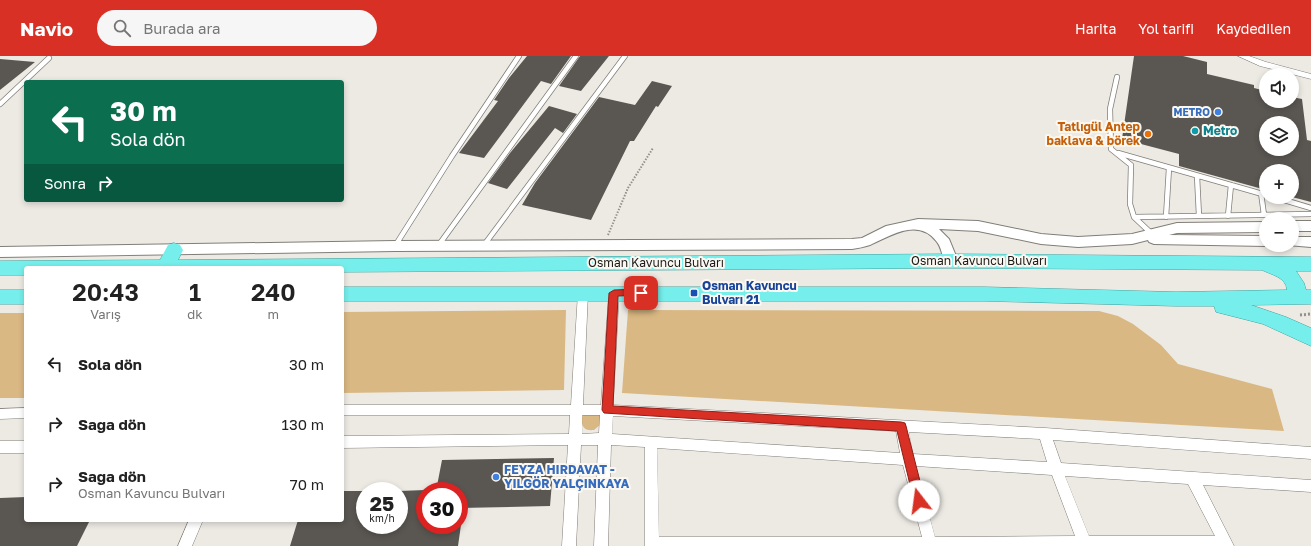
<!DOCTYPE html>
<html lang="tr">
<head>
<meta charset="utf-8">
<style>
	body { margin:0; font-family:"Golos Text",sans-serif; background:#f6f6f6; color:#222; height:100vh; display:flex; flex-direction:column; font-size:15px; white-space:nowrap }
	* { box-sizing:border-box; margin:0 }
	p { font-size:13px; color:#767676 }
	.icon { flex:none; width:22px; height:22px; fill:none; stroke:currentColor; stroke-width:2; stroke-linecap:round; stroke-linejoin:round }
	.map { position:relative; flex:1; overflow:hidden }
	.sheet { position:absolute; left:24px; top:210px; width:320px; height:256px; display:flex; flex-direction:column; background:#fff; border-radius:4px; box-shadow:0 2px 6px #0003 }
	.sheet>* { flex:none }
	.hud { position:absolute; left:24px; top:24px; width:320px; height:122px; border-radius:4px; box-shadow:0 2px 6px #0003; background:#0b6e4f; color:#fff; overflow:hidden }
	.fabs { position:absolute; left:1259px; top:12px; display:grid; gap:8px }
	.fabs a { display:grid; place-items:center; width:40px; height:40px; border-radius:50%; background:#fff; box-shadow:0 2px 6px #0003; font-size:20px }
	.speed { position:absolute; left:356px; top:426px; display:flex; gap:8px; font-size:20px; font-weight:700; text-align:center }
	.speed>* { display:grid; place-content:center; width:52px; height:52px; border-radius:50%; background:#fff; box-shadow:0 2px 6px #0003; line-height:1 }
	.speed small { font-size:10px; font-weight:400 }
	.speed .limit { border:6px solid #d22; background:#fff; color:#111 }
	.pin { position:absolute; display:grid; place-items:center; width:34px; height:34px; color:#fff; margin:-17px; border-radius:8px; box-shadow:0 2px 6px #0006 }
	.me { position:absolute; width:44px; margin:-22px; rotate:345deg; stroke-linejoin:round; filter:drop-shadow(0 0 3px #0008) }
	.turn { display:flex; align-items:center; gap:14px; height:84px; padding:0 20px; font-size:18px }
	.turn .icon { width:52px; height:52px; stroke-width:2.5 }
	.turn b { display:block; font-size:28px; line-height:34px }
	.then { display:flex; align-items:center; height:38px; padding:0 20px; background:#0003; gap:8px; font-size:15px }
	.eta { display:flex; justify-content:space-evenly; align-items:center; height:68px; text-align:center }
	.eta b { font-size:24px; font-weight:600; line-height:28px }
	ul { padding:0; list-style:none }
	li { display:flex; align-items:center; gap:12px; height:60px; padding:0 20px }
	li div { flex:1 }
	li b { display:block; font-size:15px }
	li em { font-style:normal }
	header { display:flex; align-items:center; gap:24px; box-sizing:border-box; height:56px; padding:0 20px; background:#d93025; color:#fff }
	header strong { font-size:19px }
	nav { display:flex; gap:22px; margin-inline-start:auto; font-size:14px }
	.search { width:280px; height:36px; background:#f6f6f6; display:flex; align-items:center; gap:10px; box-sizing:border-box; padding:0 14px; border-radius:22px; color:#767676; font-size:15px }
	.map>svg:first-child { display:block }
	.green { fill:#d9b883 }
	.building { fill:#5a5752; fill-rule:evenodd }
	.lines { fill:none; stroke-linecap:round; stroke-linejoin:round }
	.service-casing { stroke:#817e78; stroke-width:6 }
	.minor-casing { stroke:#817e78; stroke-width:1 }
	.tertiary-casing { stroke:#817e78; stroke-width:2 }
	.trunk-casing { stroke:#40a29f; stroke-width:1 }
	.path-far1 { stroke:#92908b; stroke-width:2; stroke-dasharray:1.5 1.5; stroke-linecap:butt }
	.path { stroke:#92908b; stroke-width:3; stroke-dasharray:2 2; stroke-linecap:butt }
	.service { stroke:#fff; stroke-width:4.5 }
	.minor { fill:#fff; fill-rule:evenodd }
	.tertiary { fill:#fff; fill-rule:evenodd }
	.trunk { fill:#76efec; fill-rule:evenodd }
	.route { fill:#d93025; stroke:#8d1f18 }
	.shop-dot { fill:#3f7fe0; stroke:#fbf7f1; stroke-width:1.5 }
	.culture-dot { fill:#0f9aa8; stroke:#fbf7f1; stroke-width:1.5 }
	.food-dot { fill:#e8710a; stroke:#fbf7f1; stroke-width:1.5 }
	.transit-dot { fill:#1a4fb4; stroke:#fbf7f1; stroke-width:1.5 }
	.labels { text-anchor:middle; stroke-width:4; stroke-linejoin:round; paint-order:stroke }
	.far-shop-label { font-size:10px; font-weight:bold; fill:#366cbe; stroke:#fbf7f1; text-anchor:end }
	.food-label { font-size:12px; font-weight:bold; fill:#c56008; stroke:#fbf7f1; text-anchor:end }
	.culture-label { font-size:12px; font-weight:bold; fill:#0d838f; stroke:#fbf7f1; text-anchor:start }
	.street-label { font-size:12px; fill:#1c1a18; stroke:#fbf7f1 }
	.transit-label { font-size:12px; font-weight:bold; fill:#164399; stroke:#fbf7f1; text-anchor:start }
	.shop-label { font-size:12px; font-weight:bold; fill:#366cbe; stroke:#fbf7f1; text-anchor:start }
</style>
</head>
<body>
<header>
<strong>Navio</strong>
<div class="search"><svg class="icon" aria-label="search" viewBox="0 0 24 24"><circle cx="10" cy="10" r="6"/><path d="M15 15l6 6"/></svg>Burada ara</div>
<nav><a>Harita</a><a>Yol tarifi</a><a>Kaydedilen</a></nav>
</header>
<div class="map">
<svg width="1311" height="490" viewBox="0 0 1311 490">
	<rect width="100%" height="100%" fill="#edeae4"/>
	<!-- green -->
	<path class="green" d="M566 254 564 334 342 337V256Z
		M628 254 1099 255 1118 260 1133 268 1161 289 1178 308 1272 333 1284 375 622 337Z
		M0 257H26V342H0Z
		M585 357H598L600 359 601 368 594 374C584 375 582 371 581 362Z"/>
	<!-- building -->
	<path class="building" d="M527 0H571L551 28 541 25 484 102 459 97 498 45 494 44 509 22Z
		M580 0H609L581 35 559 30Z
		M1134 0H1183L1207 6V18L1254 29V32L1266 35V45H1292V41L1302 43 1307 84 1311 85V146L1292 141V115H1266V134L1179 110V98L1122 83ZM1266 67H1292V93H1266Z
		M0 3 35 6 0 34Z
		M652 25 672 30 658 51 656 50 634 85H630L591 164 522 149 535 127 599 41 635 49Z
		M549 50 577 58 563 77 555 72 507 133 488 127 510 97Z
		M554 402 550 450 459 452V435H436L442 404Z
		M425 434V469H461L458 490H290L298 464H342V435H365V469H399V435Z
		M26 441V464H90L77 490H0V442Z"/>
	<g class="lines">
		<defs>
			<path id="service" d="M1117 21 1110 53 1111 93 1131 109 1130 148 1134 161 1153 179
				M0 48 49 2
				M1118 97 1266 139
				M1197 120 1199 160
				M1261 137 1264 159
				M1274 141 1311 152
				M1228 160 1231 129
				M1134 161 1311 158
				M1166 161 1169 112
				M484 189 625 0
				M395 190 452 100 519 0
				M438 190 576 0"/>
			<path id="minor" d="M1238 0H1249L1266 6 1311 18V23L1260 10Z
				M583 233 587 234 588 237 583 349H601L609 237 610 234 614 233 618 234 619 237 613 349 1045 372 1311 391V403L1053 384 1061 407 1311 424V436L1203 429 1234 490H645V391L611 389 608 490H594L598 389H581L576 490H562L568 389 342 392V380L569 378 570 359H342V349H571L578 237 579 234ZM582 359H600L599 377 582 378ZM613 360 896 375 900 397 612 378ZM909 376 1040 383 1047 406 913 398ZM657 392 903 409 922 481H659ZM916 410 1052 419 1075 480 935 481ZM1065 420 1188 428 1215 480H1089Z
				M26 352V362L0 363V353Z
				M0 385H26V397H0Z
				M189 464H203L192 490H178Z"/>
			<path id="tertiary" d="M918 163 978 165 1041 178 1078 181 1132 178 1177 167 1266 166V176L1177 177 1169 179 1266 180V189H1268L1266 190 1154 188 1149 186 1148 184 1132 188 1078 191 1041 188 978 175 939 173 949 183 958 205 956 209 951 210 946 209C942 201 942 192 937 186 918 161 891 180 870 189 864 191 858 192 852 193L395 195 0 201V191L395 185 852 183 862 182 886 170Z
				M1292 165H1311V175H1292Z
				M1292 181H1311V191L1287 189H1292Z"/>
			<path id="trunk" d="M174 187 180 189 183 194 178 204 951 198 1311 201V215H1296L1304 227 1306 234H1311V248L1251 249 1286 261 1311 272V290L1263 268 1216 256 1214 250H1176L984 245H342V231H984L1176 236 1287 234C1286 221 1272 219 1262 214L951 212 342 216V212H26V219H0V205L160 204 168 189Z
				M0 234H26V248H0Z"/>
		</defs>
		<!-- service casing -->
		<use href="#service" class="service-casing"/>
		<!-- minor casing -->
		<use href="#minor" class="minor-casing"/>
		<!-- tertiary casing -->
		<use href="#tertiary" class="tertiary-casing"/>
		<!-- trunk casing -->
		<use href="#trunk" class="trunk-casing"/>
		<!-- path-far1 -->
		<path class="path-far1" d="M608 179 628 132 653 92"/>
		<!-- path -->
		<path class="path" d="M1300 259 1311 258"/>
		<!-- service -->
		<use href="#service" class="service"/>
		<!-- minor -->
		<use href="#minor" class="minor"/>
		<!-- tertiary -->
		<use href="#tertiary" class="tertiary"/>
		<!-- trunk -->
		<use href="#trunk" class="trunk"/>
	</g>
	<!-- route -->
	<path class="route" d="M641 233 645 237 644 239 618 240 613 350 901 366 905 367 906 370 925 445 923 449 919 450 915 449 914 445 897 375 604 357 602 354 609 237 614 234Z"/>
	<!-- markers -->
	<g class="shop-dot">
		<circle cx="1218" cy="56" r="4"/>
		<circle cx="496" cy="421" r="4"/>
	</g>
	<circle class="culture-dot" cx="1195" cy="75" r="4"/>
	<circle class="food-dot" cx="1148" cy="78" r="4"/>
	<rect class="transit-dot" x="690" y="233" width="8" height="8" rx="2"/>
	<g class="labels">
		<!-- far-shop labels -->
		<g class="far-shop-label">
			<text x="1210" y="60">METRO</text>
		</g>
		<!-- food labels -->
		<g class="food-label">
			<text x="1140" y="75">Tatlıgül Antep<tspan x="1140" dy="14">baklava &amp; börek</tspan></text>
		</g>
		<!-- culture labels -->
		<g class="culture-label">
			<text x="1203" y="79">Metro</text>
		</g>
		<!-- street labels -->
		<g class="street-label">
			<text x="979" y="209">Osman Kavuncu Bulvarı</text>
			<text x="656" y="211">Osman Kavuncu Bulvarı</text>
		</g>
		<!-- transit labels -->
		<g class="transit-label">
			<text x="702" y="234">Osman Kavuncu<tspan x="702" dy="14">Bulvarı 21</tspan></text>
		</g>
		<!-- shop labels -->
		<g class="shop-label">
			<text x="504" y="418">FEYZA HIRDAVAT -<tspan x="504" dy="14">YILGÖR YALÇINKAYA</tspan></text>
		</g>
	</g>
</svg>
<div class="fabs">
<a><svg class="icon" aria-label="sound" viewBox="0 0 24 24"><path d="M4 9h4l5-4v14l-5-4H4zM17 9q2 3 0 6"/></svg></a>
<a><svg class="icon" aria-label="layers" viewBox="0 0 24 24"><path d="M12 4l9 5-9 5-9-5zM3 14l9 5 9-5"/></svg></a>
<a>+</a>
<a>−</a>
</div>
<div class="speed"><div>25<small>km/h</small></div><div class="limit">30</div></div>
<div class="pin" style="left:641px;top:237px;background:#d93025"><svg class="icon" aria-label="arrive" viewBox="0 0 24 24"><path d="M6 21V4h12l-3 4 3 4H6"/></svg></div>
<svg class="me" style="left:919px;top:445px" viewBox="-20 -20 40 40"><circle r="19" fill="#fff"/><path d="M0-13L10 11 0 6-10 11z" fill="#d93025"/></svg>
<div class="hud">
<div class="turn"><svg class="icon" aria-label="left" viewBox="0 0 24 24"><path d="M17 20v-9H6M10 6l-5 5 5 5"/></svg><div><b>30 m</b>Sola dön</div></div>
<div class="then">Sonra<svg class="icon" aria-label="right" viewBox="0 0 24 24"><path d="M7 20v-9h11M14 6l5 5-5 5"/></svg></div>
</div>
<section class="sheet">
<div class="eta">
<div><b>20:43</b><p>Varış</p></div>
<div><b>1</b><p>dk</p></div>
<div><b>240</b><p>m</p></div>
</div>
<ul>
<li><svg class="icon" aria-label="left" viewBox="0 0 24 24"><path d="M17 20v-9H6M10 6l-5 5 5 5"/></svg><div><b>Sola dön</b></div><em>30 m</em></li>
<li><svg class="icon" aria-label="right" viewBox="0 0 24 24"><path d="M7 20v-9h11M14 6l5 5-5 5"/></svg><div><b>Sağa dön</b></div><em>130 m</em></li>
<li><svg class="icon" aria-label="right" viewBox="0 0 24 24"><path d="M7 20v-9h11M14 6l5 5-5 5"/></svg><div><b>Sağa dön</b><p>Osman Kavuncu Bulvarı</p></div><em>70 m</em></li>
</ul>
</section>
</div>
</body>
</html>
